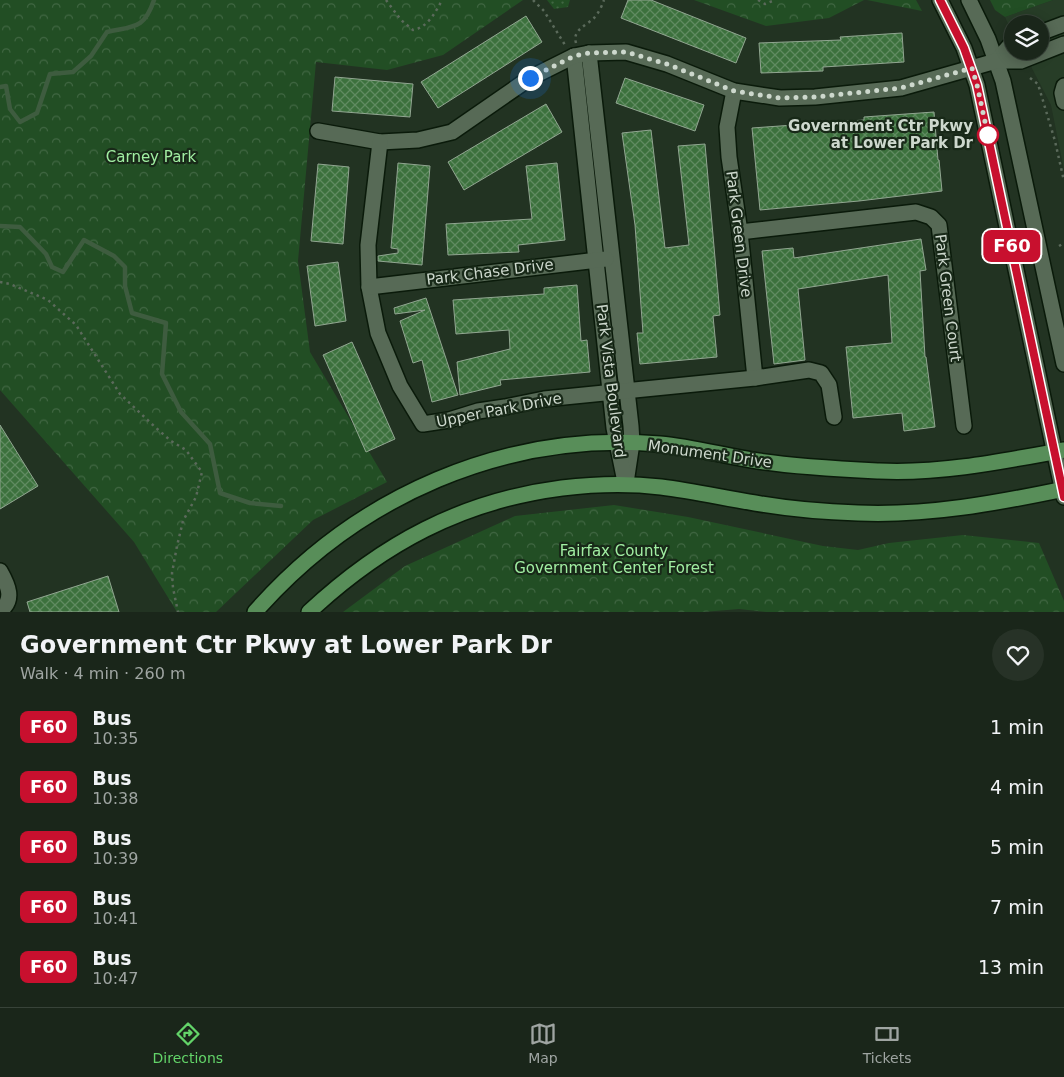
<!DOCTYPE html>
<html lang="en">
<head>
<meta charset="utf-8">
<style>
  body { margin:0; font-family:"DejaVu Sans",sans-serif; background:#273227; color:#f1f3f6; height:100vh; display:flex; flex-direction:column; font-size:19px; white-space:nowrap }
  * { box-sizing:border-box; margin:0 }
  p { font-size:16px; color:#9fa5a2 }
  .icon { flex:none; width:28px; height:28px; fill:none; stroke:currentColor; stroke-width:2; stroke-linecap:round; stroke-linejoin:round }
  .map { position:relative; height:612px; overflow:hidden }
  .drawer { display:flex; flex-direction:column; background:#1a261a; flex:1 }
  .drawer>* { flex:none }
  .badge { padding:0 10px; border-radius:8px; font-size:18px; line-height:32px }
  .tools { position:absolute; left:1004px; top:15px; display:grid; gap:10px }
  .tools a { display:grid; place-items:center; width:45px; height:45px; border-radius:50%; background:#1a261a; box-shadow:0 2px 12px #0003,0 0 0 1px #384339; font-size:25px }
  .you { position:absolute; width:25px; height:25px; margin:-12px; border:4px solid #fff; border-radius:50%; background:#1a73e8; box-shadow:0 0 0 8px #1a73e833 }
  .map>.badge { position:absolute; translate:-50% -50%; box-shadow:0 0 0 2px #fff }
  .round { display:grid; place-items:center; flex:none; width:52px; height:52px; border-radius:26px; background:#273227 }
  .head { display:flex; align-items:center; justify-content:space-between; height:85px; padding:0 20px }
  h1 { font-size:24px; font-weight:700; line-height:38px }
  ul { padding:0; list-style:none }
  li { display:flex; align-items:center; gap:15px; height:60px; padding:0 20px }
  li div { flex:1 }
  li b { display:block; font-size:19px }
  li em { font-style:normal }
  li .badge { min-width:55px; font-weight:700; text-align:center }
  .tabs { display:flex; justify-content:space-around; align-items:center; height:70px; border-top:1px solid #384339; background:#1a261a; font-size:14px; color:#9fa5a2 }
  .tabs a { display:grid; justify-items:center; gap:2px }
  .tabs .current { color:#63d469 }
  .map>svg:first-child { display:block }
  .built { fill:#273d27 }
  .grass { fill:url(#grass-dots) }
  .forest { fill:url(#forest-crowns) }
  .lines { fill:none; stroke-linecap:round; stroke-linejoin:round }
  .stream { stroke:#3e5c3f; stroke-width:4.5 }
  .building { fill:url(#building-cross-hatch); stroke:#91a691 }
  .minor-casing { stroke:#0a1a0a; stroke-width:18 }
  .major-casing { stroke:#0a1a0a; stroke-width:18 }
  .path { stroke:#5b6a5b; stroke-width:2.5; stroke-dasharray:2.5 4; stroke-linecap:butt }
  .minor { stroke:#576a56; stroke-width:15 }
  .major { stroke:#588e59; stroke-width:15 }
  .line-casing { stroke:#fff; stroke-width:11 }
  .line { stroke:#c8102e; stroke-width:8 }
  .walk { stroke:#cdd8cd; stroke-width:5; stroke-dasharray:0 9 }
  .stop-dot { fill:#fff; stroke:#c8102e; stroke-width:2.5 }
  .labels { text-anchor:middle; dominant-baseline:central; stroke-width:4.5; stroke-linejoin:round; paint-order:stroke }
  .stop-label { font-size:15px; font-weight:bold; fill:#cdd8cd; stroke:#182918; text-anchor:end }
  .park-label { font-size:15px; fill:#a1eea2; stroke:#182918 }
  .street-label { font-size:15px; fill:#cdd8cd; stroke:#182918 }
</style>
</head>
<body>
<div class="map">
<svg width="1064" height="612" viewBox="0 0 1064 612">
  <defs>
    <pattern id="grass-dots" width="8" height="8" patternUnits="userSpaceOnUse" patternTransform="scale(1.25)"><rect width="8" height="8" fill="#224e24"/><path d="M2 2h.1M6 6h.1" fill="none" stroke="#416743" stroke-width="1.8" stroke-linecap="round"/></pattern>
    <pattern id="forest-crowns" width="20" height="18" patternUnits="userSpaceOnUse" patternTransform="scale(1.25)"><rect width="20" height="18" fill="#224e24"/><path d="M2 6a3 3 0 1 1 6 0M12 15a3 3 0 1 1 6 0" fill="none" stroke="#416743"/></pattern>
    <pattern id="building-cross-hatch" width="8" height="8" patternUnits="userSpaceOnUse" patternTransform="scale(1.25)"><rect width="8" height="8" fill="#3c713d"/><path d="M0 0l8 8M0 8l8-8" fill="none" stroke="#608b61"/></pattern>
  </defs>
  <rect width="100%" height="100%" fill="#232"/>
  <path class="built" d="M1053,0H1064V170L1051,105L1023,51H1040V24H1012V32L1005,17Z"/>
  <path class="grass" d="M547,0H570L568,7L554,9Z"/>
  <g class="forest">
    <path d="M0,0H523L443,55L387,70L316,62L298,261L310,352L387,482L313,520L216,612H177L134,542L0,390Z"/>
    <path d="M694,0H864L829,18L766,26Z"/>
    <path d="M867,0H916L922,11Z"/>
    <path d="M990,0H1053L1005,17L995,10Z"/>
    <path d="M614,505L688,517L823,546L858,550L889,543L963,535L1039,543L1064,601V612H766L739,609L703,612H343L405,566L515,516Z"/>
  </g>
  <g class="lines">
    <g class="stream">
      <path d="M0,87L6,86L10,109L20,122L37,113L50,74L73,72L91,56L107,32C133,26 144,30 154,0"/>
      <path d="M0,226L20,227L46,254L52,267L63,272L84,240L114,256L125,267V286L132,313L166,323L162,374L181,412L210,444L220,493L250,503L281,506"/>
    </g>
  </g>
  <g class="building">
    <path d="M628,0H651L746,38L736,63L621,18Z"/>
    <path d="M526,16L542,42L438,108L421,82Z"/>
    <path d="M902,33L904,62L823,67V71L761,73L759,43L841,40L840,37Z"/>
    <path d="M335,77L413,84L410,117L332,111Z"/>
    <path d="M625,78L704,105L695,131L616,103Z"/>
    <path d="M546,104L562,132L464,190L448,162Z"/>
    <path d="M934,112L938,160H939L942,191L859,201L760,210L752,128L864,120V117Z"/>
    <path d="M651,130L665,248L689,245L678,146L705,144L720,315L713,316L717,357L640,364L637,333H643L635,225L622,133Z"/>
    <path d="M398,163L430,166L422,265L378,261V256L398,253V249L391,248Z"/>
    <path d="M557,163L565,240L518,245L519,252L448,255L446,224L532,219L526,166Z"/>
    <path d="M318,164L349,167L343,244L311,241Z"/>
    <path d="M921,239L926,270L920,271L925,357H926L935,427L904,431L902,413L853,418L846,347L892,343L888,275L798,289L805,360L774,364L762,251L793,248L794,258Z"/>
    <path d="M338,262L346,321L315,326L307,266Z"/>
    <path d="M577,285L581,341L587,340L590,372L500,380L501,385L460,395L457,362L510,349L509,330L456,334L453,300L544,294V288Z"/>
    <path d="M426,298L458,395L432,402L422,360L413,363L400,321L425,310L395,314L394,308Z"/>
    <path d="M352,342L395,439L366,452L323,355Z"/>
    <path d="M0,425L38,486L0,509Z"/>
    <path d="M108,576L119,612H30L27,602Z"/>
  </g>
  <g class="lines">
    <g class="minor-casing">
      <g id="minor">
        <path d="M940,0L964,48L977,85L1064,497"/>
        <path d="M969,0L988,39L1003,81L1064,364"/>
        <path d="M1040,33L1064,24"/>
        <path d="M589,53L631,426L632,443L626,483"/>
        <path d="M574,56L614,428L624,477"/>
        <path d="M996,61L1012,43"/>
        <path d="M1064,86L1062,93L1064,102"/>
        <path d="M734,91L727,127L729,157L740,232L755,378"/>
        <path d="M318,131L380,142L418,140L452,132L530,78L574,56L589,53L626,52L667,64L734,91L780,98L815,97L901,88L996,61H1021L1064,44"/>
        <path d="M380,142L368,245L369,287L378,333L400,386L423,424L449,420L478,411L505,407L544,399L755,378L809,370L821,373L829,385L834,417"/>
        <path d="M740,232L916,212L931,217L939,225L964,426"/>
        <path d="M369,287L606,259"/>
        <path d="M0,571C8,585 15,600 0,611"/>
      </g>
    </g>
    <g class="major-casing">
      <g id="major">
        <path d="M255,612C357,496 504,431 660,444C693,447 725,456 758,461C798,467 839,469 879,471C941,474 1004,461 1064,450"/>
        <path d="M309,612C382,544 461,501 562,488C595,484 628,483 661,487C693,491 724,498 755,503C789,509 824,512 858,513C927,516 997,503 1064,489"/>
      </g>
    </g>
    <g class="path">
      <path d="M386,0L401,20L413,30C427,28 436,12 442,0"/>
      <path d="M533,0L544,11L565,45"/>
      <path d="M758,0L765,4L775,0"/>
      <path d="M576,43C572,30 586,26 594,18C598,14 602,6 604,0"/>
      <path d="M1030,78L1038,84L1055,141L1064,181"/>
      <path d="M1059,246L1064,243"/>
      <path d="M0,282L10,284L48,300L76,325L120,394L155,427L171,441L186,450L202,472L196,497L183,521L177,546L172,573L173,588L178,612"/>
    </g>
    <use href="#minor" class="minor"/>
    <use href="#major" class="major"/>
  </g>
  <g class="lines">
    <g class="line-casing">
      <path id="line" d="M940,0L964,48L977,85L1064,497"/>
    </g>
    <use href="#line" class="line"/>
    <path class="walk" d="M530,78L574,56L589,53L626,52L667,64L734,91L780,98L815,97L901,88L972,68L977,85L989,140L988,135"/>
  </g>
  <circle class="stop-dot" cx="988" cy="135" r="10"/>
  <g class="labels">
    <g class="stop-label">
      <text x="973" y="126">Government Ctr Pkwy<tspan x="973" dy="17">at Lower Park Dr</tspan></text>
    </g>
    <g class="park-label">
      <text x="151" y="157">Carney Park</text>
      <text x="614" y="551">Fairfax County<tspan x="614" dy="17">Government Center Forest</tspan></text>
    </g>
    <g class="street-label">
      <text transform="translate(739 234) rotate(83)">Park Green Drive</text>
      <text transform="translate(490 272) rotate(-7)">Park Chase Drive</text>
      <text transform="translate(948 298) rotate(83)">Park Green Court</text>
      <text transform="translate(611 381) rotate(83)">Park Vista Boulevard</text>
      <text transform="translate(499 410) rotate(-11)">Upper Park Drive</text>
      <text transform="translate(710 454) rotate(8)">Monument Drive</text>
    </g>
  </g>
</svg>
<div class="tools">
<a><svg class="icon" aria-label="layers" viewBox="0 0 24 24"><path d="M12 4l9 5-9 5-9-5zM3 14l9 5 9-5"/></svg></a>
</div>
<div class="you" style="left:530px;top:78px"></div>
<b class="badge" style="left:1012px;top:246px;background:#c8102e;color:#fff">F60</b>
</div>
<section class="drawer">
<div class="head"><div><h1>Government Ctr Pkwy at Lower Park Dr</h1><p>Walk · 4 min · 260 m</p></div><a class="round"><svg class="icon" aria-label="heart" viewBox="0 0 24 24"><path d="M12 20l-8-8c-3-5 5-10 8-4 3-6 11-1 8 4z"/></svg></a></div>
<ul>
<li><span class="badge" style="background:#c8102e;color:#fff">F60</span><div><b>Bus</b><p>10:35</p></div><em>1 min</em></li>
<li><span class="badge" style="background:#c8102e;color:#fff">F60</span><div><b>Bus</b><p>10:38</p></div><em>4 min</em></li>
<li><span class="badge" style="background:#c8102e;color:#fff">F60</span><div><b>Bus</b><p>10:39</p></div><em>5 min</em></li>
<li><span class="badge" style="background:#c8102e;color:#fff">F60</span><div><b>Bus</b><p>10:41</p></div><em>7 min</em></li>
<li><span class="badge" style="background:#c8102e;color:#fff">F60</span><div><b>Bus</b><p>10:47</p></div><em>13 min</em></li>
</ul>
</section>
<nav class="tabs">
<a class="current"><svg class="icon" aria-label="directions" viewBox="0 0 24 24"><path d="M12 3l9 9-9 9-9-9zM9 14v-3h6M13 9l2 2-2 2"/></svg>Directions</a>
<a><svg class="icon" aria-label="map" viewBox="0 0 24 24"><path d="M3 6l6-2 6 2 6-2v14l-6 2-6-2-6 2zM9 4v14M15 6v14"/></svg>Map</a>
<a><svg class="icon" aria-label="tickets" viewBox="0 0 24 24"><path d="M3 7h18v10H3zM15 7v10"/></svg>Tickets</a>
</nav>
</body>
</html>
